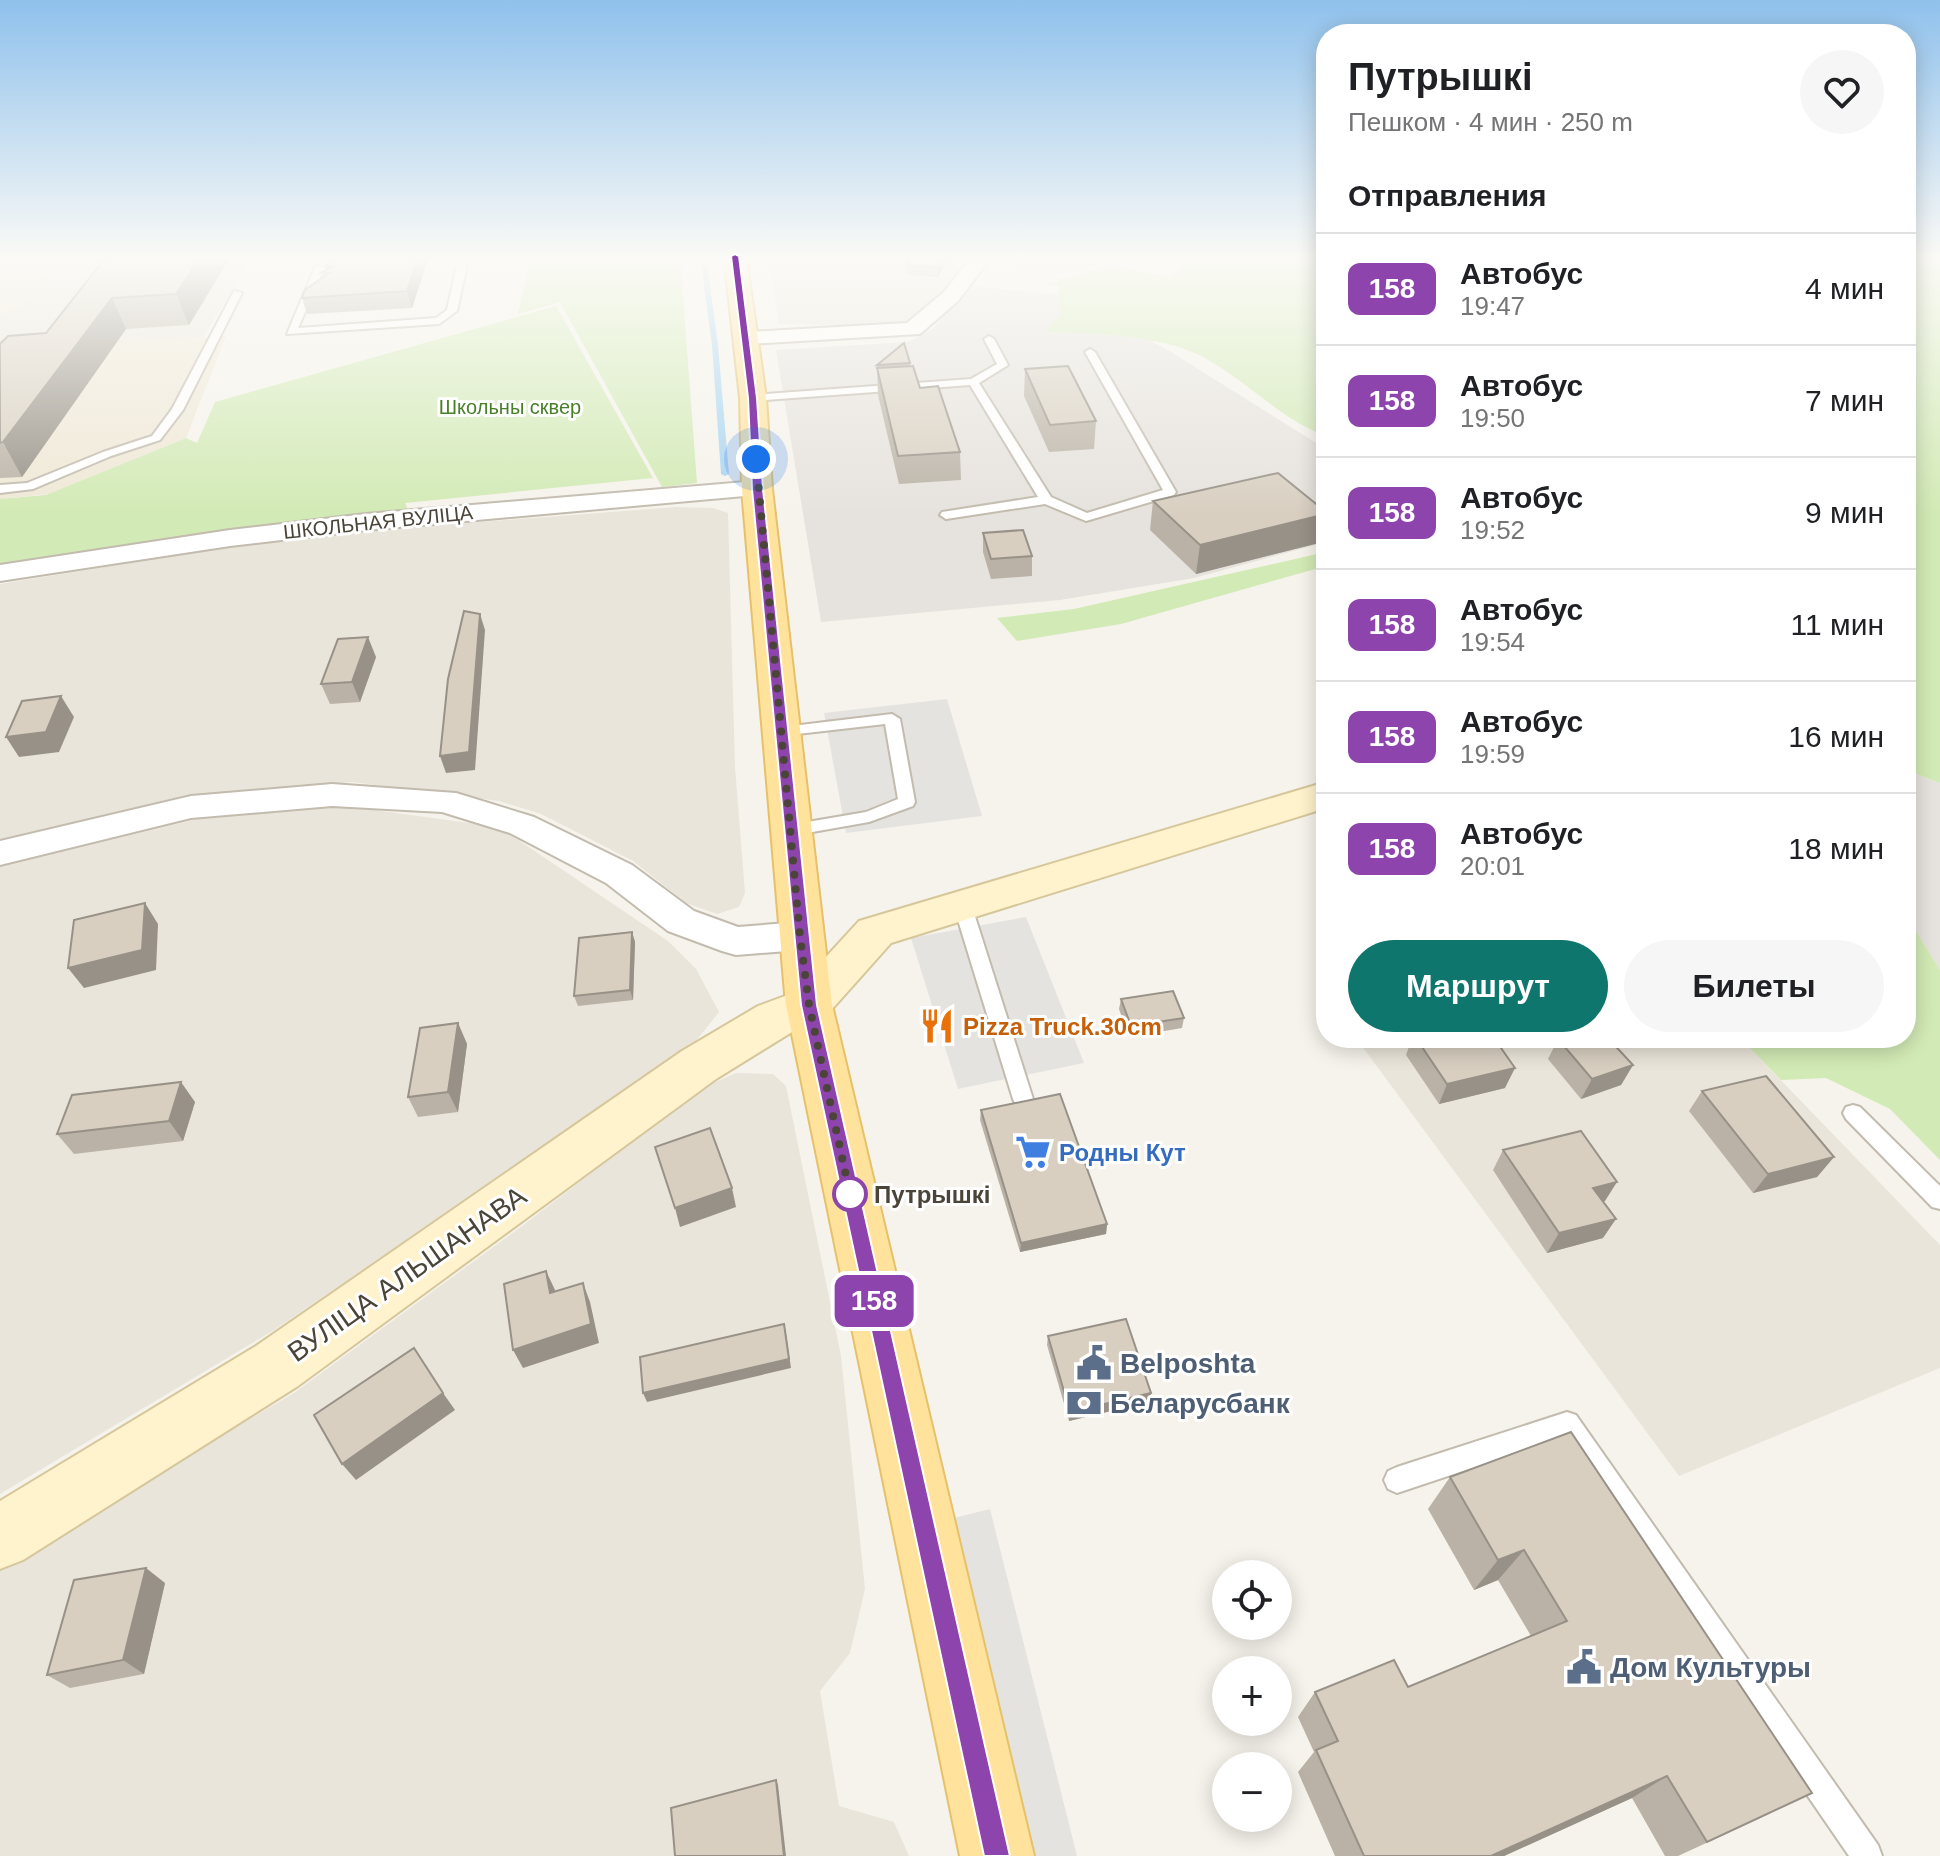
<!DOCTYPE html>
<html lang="ru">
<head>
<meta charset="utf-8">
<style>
  body { margin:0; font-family:Helvetica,sans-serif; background:#f6f6f6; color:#202124; height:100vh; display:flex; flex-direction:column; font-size:30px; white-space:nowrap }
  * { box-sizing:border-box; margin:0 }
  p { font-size:26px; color:#757577 }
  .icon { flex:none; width:44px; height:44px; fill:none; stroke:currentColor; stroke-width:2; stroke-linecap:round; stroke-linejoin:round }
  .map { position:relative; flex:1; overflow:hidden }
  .drawer { position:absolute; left:1316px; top:24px; width:600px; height:1024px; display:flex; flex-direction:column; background:#fff; border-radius:32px; box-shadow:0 4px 20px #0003 }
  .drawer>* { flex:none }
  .badge { padding:0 16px; border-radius:12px; font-size:28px; line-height:52px }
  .fabs { position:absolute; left:1212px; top:1560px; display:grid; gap:16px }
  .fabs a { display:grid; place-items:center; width:80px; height:80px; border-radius:50%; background:#fff; box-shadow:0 4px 20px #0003; font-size:40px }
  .you { position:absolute; width:40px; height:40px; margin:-20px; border:6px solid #fff; border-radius:50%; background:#1a73e8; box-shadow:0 0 0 12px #1a73e833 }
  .map>.badge { position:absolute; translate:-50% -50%; box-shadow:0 0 0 4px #fff }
  h2 { padding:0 32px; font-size:30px; line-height:72px }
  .round { display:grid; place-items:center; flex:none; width:84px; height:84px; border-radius:42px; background:#f6f6f6 }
  .head { display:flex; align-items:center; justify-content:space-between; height:136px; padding:0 32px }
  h1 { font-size:38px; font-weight:600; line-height:60px }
  .button { display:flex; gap:16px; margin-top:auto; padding:16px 32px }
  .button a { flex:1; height:92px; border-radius:48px; background:#0f766e; color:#fff; font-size:32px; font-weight:600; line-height:92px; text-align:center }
  .button a+a { background:#f6f6f6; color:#202124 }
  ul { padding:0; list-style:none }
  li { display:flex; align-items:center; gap:24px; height:112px; padding:0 32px; border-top:2px solid #e0e0e0 }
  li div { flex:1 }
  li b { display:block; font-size:30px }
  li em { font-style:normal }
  li .badge { min-width:88px; font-weight:700; text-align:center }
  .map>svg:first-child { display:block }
  .residential { fill:#eae5da }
  .industrial { fill:#e6e2dd }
  .education { fill:#efe8d6 }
  .green { fill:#d2eab5 }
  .parking { fill:#e5e3e0 }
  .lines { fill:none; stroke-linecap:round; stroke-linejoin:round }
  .stream { fill:#a9d4f2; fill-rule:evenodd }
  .lane-casing { stroke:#c2bbae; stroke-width:4 }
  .street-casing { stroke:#c2bbae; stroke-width:4 }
  .secondary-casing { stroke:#d6c79b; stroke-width:4 }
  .primary-casing { stroke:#e6c16a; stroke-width:4 }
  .lane { fill:#fff; fill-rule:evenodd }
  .street { fill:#fff; fill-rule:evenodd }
  .secondary { fill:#fff3cd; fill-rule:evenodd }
  .primary { fill:#ffe39c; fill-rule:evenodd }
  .wall { fill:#bab2a6 }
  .shaded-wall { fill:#979187 }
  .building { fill:#d8cfc1; stroke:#979187; stroke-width:2 }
  .line { fill:#8e44ad; stroke:#fff; stroke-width:2 }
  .walk { stroke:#4b4439; stroke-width:8; stroke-dasharray:0 14.4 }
  .stop-dot { fill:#fff; stroke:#8e44ad; stroke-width:4 }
  .labels { text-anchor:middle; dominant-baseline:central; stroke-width:6; stroke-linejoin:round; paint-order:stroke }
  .far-park-label { font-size:20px; fill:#4a7f2a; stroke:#fff }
  .far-street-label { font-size:20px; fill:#4b4439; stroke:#fff }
  .food-label { font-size:24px; font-weight:bold; fill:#c56008; stroke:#fff; text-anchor:start }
  .shop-label { font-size:24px; font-weight:bold; fill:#366cbe; stroke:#fff; text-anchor:start }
  .stop-label { font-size:24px; font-weight:bold; fill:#4b4439; stroke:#fff; text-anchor:start }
  .near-street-label { font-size:28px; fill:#4b4439; stroke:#fff }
  .near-service-label { font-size:28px; font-weight:bold; fill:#4e5e75; stroke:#fff; text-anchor:start }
</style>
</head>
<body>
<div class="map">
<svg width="1940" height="1856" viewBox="0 0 1940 1856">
  <rect width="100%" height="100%" fill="#f6f3ec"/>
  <g class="residential">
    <path d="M63,256H253L203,338L0,351V315L22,304Z"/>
    <path d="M769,256H1134L1061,274L967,261L951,285L909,323L884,326L779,324Z"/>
    <path d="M676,507L713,508L728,513L735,767L745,893L739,907L717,914L686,903L633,861L541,814L499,801L352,782L186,795L0,840V584L298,536Z"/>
    <path d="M344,806L499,827L668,941L696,969L719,1012L691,1047L274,1330L0,1494V867L197,819Z"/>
    <path d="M1356,1038H1740L1940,1245V1368L1679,1476Z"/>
    <path d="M736,1073L773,1074L786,1086L841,1356L865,1589L850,1653L820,1691L839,1806L894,1822L909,1856H0V1565L294,1393L522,1226L704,1087Z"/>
  </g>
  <g class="industrial">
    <path d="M968,286L1066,295L1171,352L1326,449V542L1194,578L1060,600L821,622L776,350L908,342L934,328Z"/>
    <path d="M1906,770L1940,783V970L1906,915Z"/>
  </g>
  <g class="education">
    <path d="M0,256H63L22,304L0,315Z"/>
    <path d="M226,336L186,438L49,494L0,499V351Z"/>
  </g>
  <g class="green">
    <path d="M531,256H680L697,483L662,487L560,302L518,314Z"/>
    <path d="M1196,256H1326V436C1280,419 1246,380 1203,357C1162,335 1092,333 1046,332L1061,314L1058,286L1046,284L1109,266L1170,277Z"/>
    <path d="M1906,256H1940V783L1906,770Z"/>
    <path d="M556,306L653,478L405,503L408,510L237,530L0,564V499L46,495L186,438L197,443L215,402Z"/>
    <path d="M1326,552V566L1121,624L1017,641L997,618L1074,609Z"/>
    <path d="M1906,915L1940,970V1160L1890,1109L1826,1078L1781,1080L1740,1038H1906Z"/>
  </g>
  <g class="parking">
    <path d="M947,699L982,816L846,833L824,713Z"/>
    <path d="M1026,917L1084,1063L958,1089L911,938Z"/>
    <path d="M990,1509L1077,1856H1032L954,1518Z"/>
  </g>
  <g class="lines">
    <path class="stream" d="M700,256H706L718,345L729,474L725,476L721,474L712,345Z"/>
    <g class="lane-casing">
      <g id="lane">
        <path d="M336,256H348L324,269L298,328L436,318L447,310L459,256H469L457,311L439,324L287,334L315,267Z"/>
        <path d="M234,291L242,293L183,410L160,440L111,456L33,489L0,493V485L27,483L103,452L152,436L172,409Z"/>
        <path d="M989,336L994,339L1008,365L979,383L1051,497L1087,513L1163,490L1085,352L1090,349L1095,352L1176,492L1174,495L1086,521L1045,504L946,519L940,515L942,512L1038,497L970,385L753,401L748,398L753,395L971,379L997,364L984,339Z"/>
        <path d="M892,714L900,719L915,802L913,806L869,822L790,836L784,834L782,830L784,826L866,812L898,799L885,724L780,736L772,731L775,728Z"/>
        <path d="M963,901L972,907L1033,1099L1030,1105L1023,1107L1016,1105L1013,1099L954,907Z"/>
        <path d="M1853,1105L1860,1107L1940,1186V1209L1932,1207L1846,1119L1843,1113L1846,1107Z"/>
        <path d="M1567,1412L1576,1415L1878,1845L1882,1856H1849L1562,1438L1397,1493L1388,1489L1384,1480L1388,1471L1397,1467Z"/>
      </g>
    </g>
    <g class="street-casing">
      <g id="street">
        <path d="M972,256H992L958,301L920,334L747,344L736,338L747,332L907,323L944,292Z"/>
        <path d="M757,481L766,484L770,489L766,494L366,530L230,546L0,581V565L230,530L366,514Z"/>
        <path d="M332,784L456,793L534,817L632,865L694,911L738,927L800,922L814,926L819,936L814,946L800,950L736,955L722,951L668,931L606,883L510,833L442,812L332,806L191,818L0,865V841L191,796Z"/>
      </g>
    </g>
    <g class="secondary-casing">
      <path id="secondary" d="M1326,782V808L891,943L825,1017L792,1032L716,1079L298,1386L23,1560L0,1569V1501L256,1346L682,1051L758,1006L793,993L859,921Z"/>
    </g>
    <g class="primary-casing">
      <path id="primary" d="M724,256H746L766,398L772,489L832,1005L1034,1856H960L786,1005L742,489L740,398Z"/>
    </g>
    <use href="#lane" class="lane"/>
    <use href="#street" class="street"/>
    <use href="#secondary" class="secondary"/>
    <use href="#primary" class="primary"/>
  </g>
  <g class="wall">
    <path d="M107,256H231L189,325L126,329L22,477L0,478V344L46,333Z"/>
    <path d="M429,256L412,308L307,314L302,298L322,278L321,273L326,270L325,266Z"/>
    <path d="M911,256H949L938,277L907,275L906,265Z"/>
    <path d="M910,363V366L920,388L960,452L961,480L899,484L878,395L877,368V365Z"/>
    <path d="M1025,369L1096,421L1094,449L1049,452L1024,396Z"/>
    <path d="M1153,501L1326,512V526L1323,542L1196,574L1150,530Z"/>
    <path d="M983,533L1032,556V576L991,579L983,552Z"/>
    <path d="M376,657L360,702L330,704L321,684Z"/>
    <path d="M632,932L635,942L633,1000L578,1006L574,996Z"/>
    <path d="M1121,999L1184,1018L1182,1028L1129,1037L1119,1009Z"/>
    <path d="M458,1023L467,1044L458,1112L418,1117L408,1097Z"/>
    <path d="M1412,1038H1494L1505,1088L1439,1104L1406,1055Z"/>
    <path d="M1558,1039L1633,1065L1621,1085L1581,1099L1548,1059Z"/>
    <path d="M1702,1091L1834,1157L1817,1177L1753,1193L1689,1111Z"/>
    <path d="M195,1102L183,1141L74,1154L57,1134Z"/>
    <path d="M981,1110L1107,1224L1106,1234L1020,1252L980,1120Z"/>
    <path d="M1503,1150L1605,1201H1603V1238L1547,1253L1493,1170Z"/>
    <path d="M1048,1336L1151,1393L1149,1402L1069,1421L1047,1345Z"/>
    <path d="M1571,1432L1769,1814L1678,1856H1665L1632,1798L1504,1856H1335L1298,1772L1314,1752L1298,1717L1315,1692L1408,1687L1531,1636L1498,1580L1474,1590L1428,1509L1450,1477Z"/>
    <path d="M165,1583L144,1674L70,1688L47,1675Z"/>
  </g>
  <g class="shaded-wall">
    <path d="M201,256H231L189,325L176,294Z"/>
    <path d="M419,256H429L412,308L407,291Z"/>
    <path d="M943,256H949L938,277V267Z"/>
    <path d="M112,298L126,329L22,477L3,442Z"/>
    <path d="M1326,514V526L1323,542L1196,574L1200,545Z"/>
    <path d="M480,614L485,630L475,770L446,773L440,756Z"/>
    <path d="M368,637L376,657L360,702L352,682Z"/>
    <path d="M61,696L74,717L59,752L19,757L6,737Z"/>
    <path d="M145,903L158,924L156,970L84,988L68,968Z"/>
    <path d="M632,932L635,942L633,1000L630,990Z"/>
    <path d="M458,1023L467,1044L458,1112L448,1092Z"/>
    <path d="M1633,1065L1621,1085L1581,1099L1592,1079Z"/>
    <path d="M1515,1068L1505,1088L1439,1104L1447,1084Z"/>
    <path d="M181,1082L195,1102L183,1141L169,1121Z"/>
    <path d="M1834,1157L1817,1177L1753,1193L1768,1174Z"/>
    <path d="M1617,1182L1605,1201L1581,1207L1593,1188Z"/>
    <path d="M732,1188L736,1207L680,1227L675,1208Z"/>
    <path d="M1616,1219L1603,1238L1547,1253L1559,1233Z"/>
    <path d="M1107,1224L1106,1234L1020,1252L1021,1243Z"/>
    <path d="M546,1271L555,1290L559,1312L550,1293Z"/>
    <path d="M583,1283L590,1302L599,1343L523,1368L513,1350Z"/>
    <path d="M786,1333L791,1368L647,1402L643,1393Z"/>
    <path d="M443,1393L455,1410L356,1480L342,1464Z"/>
    <path d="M1151,1393L1149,1402L1069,1421L1070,1412Z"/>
    <path d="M1524,1550L1498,1580L1474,1590L1498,1560Z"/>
    <path d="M146,1568L165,1583L144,1674L123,1660Z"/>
    <path d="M1667,1776L1632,1798L1504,1856H1491Z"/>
    <path d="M776,1780L778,1785L786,1856H784Z"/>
  </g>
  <g class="building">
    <path d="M107,256H201L176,294L112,298L3,442L0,443V344L8,336L46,333Z"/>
    <path d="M342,256H419L407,291L302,298L305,290L329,273H321L333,266H325Z"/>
    <path d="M911,256H943L938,267L906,265Z"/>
    <path d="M904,343L910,363L877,365Z"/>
    <path d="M913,366L920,388L938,386L960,452L898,456L877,368Z"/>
    <path d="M1068,366L1096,421L1050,425L1025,369Z"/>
    <path d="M1278,473L1326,512V514L1200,545L1153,501Z"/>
    <path d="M1023,530L1032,556L991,559L983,533Z"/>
    <path d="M464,611L480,614L469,752L440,756L448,679Z"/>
    <path d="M368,637L352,682L321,684L338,639Z"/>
    <path d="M61,696L46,732L6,737L22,701Z"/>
    <path d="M145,903L142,950L68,968L74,920Z"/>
    <path d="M632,932L630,990L574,996L579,938Z"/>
    <path d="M1173,991L1184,1018L1131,1026L1121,999Z"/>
    <path d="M458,1023L448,1092L408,1097L420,1028Z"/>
    <path d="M1416,1038H1494L1515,1068L1447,1084Z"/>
    <path d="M1561,1038H1608L1633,1065L1592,1079L1558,1039Z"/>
    <path d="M1766,1076L1834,1157L1768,1174L1702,1091Z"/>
    <path d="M181,1082L169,1121L57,1134L72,1095Z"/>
    <path d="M1060,1094L1107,1224L1021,1243L981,1110Z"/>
    <path d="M710,1128L732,1188L675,1208L655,1147Z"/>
    <path d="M1581,1131L1617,1182L1593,1188L1616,1219L1559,1233L1503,1150Z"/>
    <path d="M546,1271L550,1293L583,1283L591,1324L513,1350L504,1284Z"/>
    <path d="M1126,1319L1151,1393L1070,1412L1048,1336Z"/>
    <path d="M784,1324L789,1359L643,1393L640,1357Z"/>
    <path d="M414,1348L443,1393L342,1464L314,1415Z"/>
    <path d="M1571,1432L1812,1793L1707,1842L1667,1776L1491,1856H1364L1316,1750L1338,1741L1315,1692L1394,1660L1408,1687L1567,1621L1524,1550L1498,1560L1450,1477Z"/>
    <path d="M146,1568L123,1660L47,1675L74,1580Z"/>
    <path d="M776,1780L784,1856H675L671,1808Z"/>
  </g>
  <linearGradient id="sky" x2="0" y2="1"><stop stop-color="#8fc1ec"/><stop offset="0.5" stop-color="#fbfaf6"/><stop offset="1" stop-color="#fbfaf6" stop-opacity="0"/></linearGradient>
  <rect width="1940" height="516" fill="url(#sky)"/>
  <path class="line" d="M735,254L739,256L757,398L763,489L817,1005L1010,1856H984L801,1005L752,489L748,398L731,256Z"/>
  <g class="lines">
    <path class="walk" d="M756,459L800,936L809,1005L850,1194"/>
  </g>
  <defs>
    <g id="restaurant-bare" transform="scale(2.76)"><path d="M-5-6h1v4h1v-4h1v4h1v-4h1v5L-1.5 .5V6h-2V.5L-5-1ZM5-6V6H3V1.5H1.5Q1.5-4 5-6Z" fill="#e8710a" stroke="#fff" stroke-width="2.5" paint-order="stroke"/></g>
    <g id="supermarket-bare" transform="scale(2.76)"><path d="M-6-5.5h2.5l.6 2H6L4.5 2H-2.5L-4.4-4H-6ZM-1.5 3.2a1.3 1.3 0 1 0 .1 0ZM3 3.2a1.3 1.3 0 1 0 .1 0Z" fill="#3f7fe0" stroke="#fff" stroke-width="2.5" paint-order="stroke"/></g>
    <g id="civic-bare" transform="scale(2.76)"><path d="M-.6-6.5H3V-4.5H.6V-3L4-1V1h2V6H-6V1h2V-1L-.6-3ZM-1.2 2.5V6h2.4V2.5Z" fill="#5c6f8a" stroke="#fff" stroke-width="2.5" paint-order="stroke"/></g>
    <g id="bank-bare" transform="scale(2.76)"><path d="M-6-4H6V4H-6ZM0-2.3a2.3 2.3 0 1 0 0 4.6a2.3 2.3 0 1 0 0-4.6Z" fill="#5c6f8a" stroke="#fff" stroke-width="2.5" paint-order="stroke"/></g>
  </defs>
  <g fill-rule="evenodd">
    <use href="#restaurant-bare" x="937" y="1026"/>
    <use href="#supermarket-bare" x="1033" y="1152"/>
    <use href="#civic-bare" x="1094" y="1363"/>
    <use href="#bank-bare" x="1084" y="1403"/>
    <use href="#civic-bare" x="1584" y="1667"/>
  </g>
  <circle class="stop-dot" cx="850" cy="1194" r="16"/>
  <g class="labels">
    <g class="far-park-label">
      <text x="510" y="407">Школьны сквер</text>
    </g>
    <g class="far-street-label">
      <text transform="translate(378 522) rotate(-6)">ШКОЛЬНАЯ ВУЛІЦА</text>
    </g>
    <g class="food-label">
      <text x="963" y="1026">Pizza Truck.30cm</text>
    </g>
    <g class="shop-label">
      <text x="1059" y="1152">Родны Кут</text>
    </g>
    <g class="stop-label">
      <text x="874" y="1194">Путрышкі</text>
    </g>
    <g class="near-street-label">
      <text transform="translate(407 1274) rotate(-35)">ВУЛІЦА АЛЬШАНАВА</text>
    </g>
    <g class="near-service-label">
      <text x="1120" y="1363">Belposhta</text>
      <text x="1110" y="1403">Беларусбанк</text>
      <text x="1610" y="1667">Дом Культуры</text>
    </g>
  </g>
</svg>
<div class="fabs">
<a><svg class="icon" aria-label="locate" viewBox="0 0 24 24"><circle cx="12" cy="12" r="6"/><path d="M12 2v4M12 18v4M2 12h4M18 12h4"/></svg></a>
<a>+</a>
<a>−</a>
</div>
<div class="you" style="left:756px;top:459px"></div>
<b class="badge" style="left:874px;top:1301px;background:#8e44ad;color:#fff">158</b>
<section class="drawer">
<div class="head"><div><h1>Путрышкі</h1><p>Пешком · 4 мин · 250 m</p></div><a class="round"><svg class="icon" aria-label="heart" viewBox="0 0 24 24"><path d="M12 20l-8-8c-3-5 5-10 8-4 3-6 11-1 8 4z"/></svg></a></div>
<h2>Отправления</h2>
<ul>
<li><span class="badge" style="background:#8e44ad;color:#fff">158</span><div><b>Автобус</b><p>19:47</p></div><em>4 мин</em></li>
<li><span class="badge" style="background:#8e44ad;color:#fff">158</span><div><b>Автобус</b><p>19:50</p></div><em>7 мин</em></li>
<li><span class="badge" style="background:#8e44ad;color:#fff">158</span><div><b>Автобус</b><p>19:52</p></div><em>9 мин</em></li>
<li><span class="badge" style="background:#8e44ad;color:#fff">158</span><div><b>Автобус</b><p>19:54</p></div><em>11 мин</em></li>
<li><span class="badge" style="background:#8e44ad;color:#fff">158</span><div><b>Автобус</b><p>19:59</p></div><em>16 мин</em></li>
<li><span class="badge" style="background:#8e44ad;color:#fff">158</span><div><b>Автобус</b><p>20:01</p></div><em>18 мин</em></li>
</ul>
<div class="button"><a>Маршрут</a><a>Билеты</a></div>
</section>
</div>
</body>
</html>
